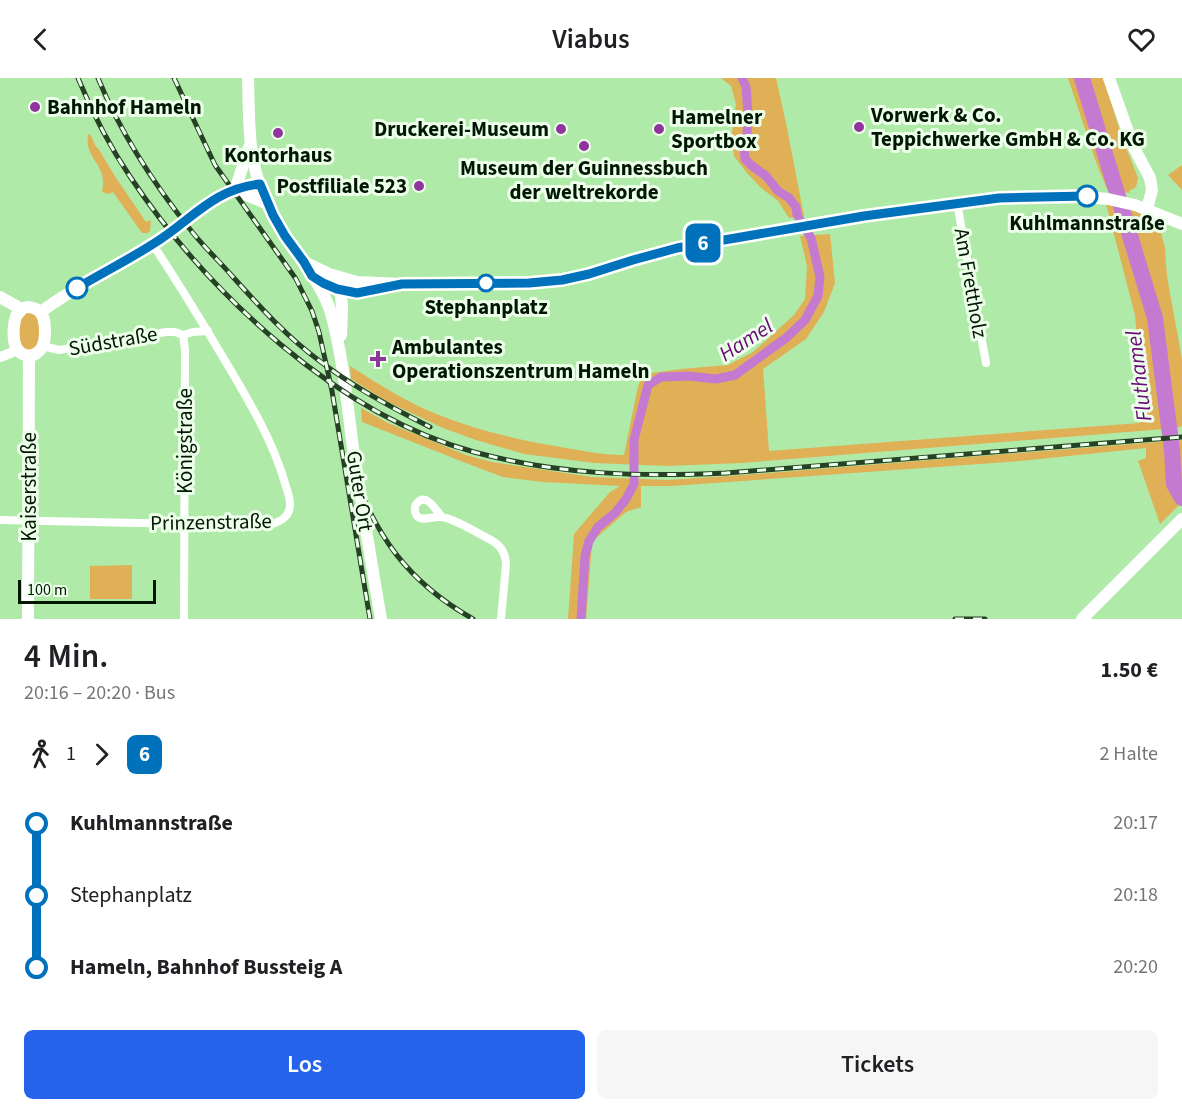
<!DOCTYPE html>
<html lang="de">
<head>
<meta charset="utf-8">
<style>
  body { margin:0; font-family:"Source Sans 3",sans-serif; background:#f6f6f6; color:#202124; height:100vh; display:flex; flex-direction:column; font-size:22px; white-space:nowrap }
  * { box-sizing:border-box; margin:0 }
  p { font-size:20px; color:#757577 }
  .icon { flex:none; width:33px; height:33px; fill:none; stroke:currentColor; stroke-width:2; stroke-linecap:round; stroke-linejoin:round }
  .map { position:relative; height:541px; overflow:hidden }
  .side { display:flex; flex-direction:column; background:#fff; flex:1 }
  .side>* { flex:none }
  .badge { padding:0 12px; border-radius:9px; font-size:21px; line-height:39px }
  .scale { position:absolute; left:18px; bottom:15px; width:138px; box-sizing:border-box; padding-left:6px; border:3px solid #021702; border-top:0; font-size:16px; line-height:21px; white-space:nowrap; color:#021702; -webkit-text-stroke:4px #edffea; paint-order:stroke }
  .map>.badge { position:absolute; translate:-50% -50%; box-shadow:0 0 0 3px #fff }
  .legs { display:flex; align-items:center; gap:9px; height:66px; padding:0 24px; font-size:20px }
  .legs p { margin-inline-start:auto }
  .overview { display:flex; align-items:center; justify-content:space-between; height:102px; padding:0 24px }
  h1 { font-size:33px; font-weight:600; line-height:45px }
  .cta { display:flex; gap:12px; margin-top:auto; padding:12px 24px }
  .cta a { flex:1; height:69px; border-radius:9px; background:#2563eb; color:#fff; font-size:24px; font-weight:600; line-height:69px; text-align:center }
  .cta a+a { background:#f6f6f6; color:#202124 }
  ul { padding:0 24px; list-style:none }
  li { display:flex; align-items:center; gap:21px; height:72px; font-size:22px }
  li i { display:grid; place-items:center; width:9px; height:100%; margin:0 8px; background:currentColor }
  li i::after { content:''; width:15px; height:15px; margin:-8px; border:4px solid; border-radius:50%; background:#fff }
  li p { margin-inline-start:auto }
  li:first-child i { background:linear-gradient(#0000 50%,currentColor 0) }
  li:last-child i { background:linear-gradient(currentColor 50%,#0000 0) }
  header { display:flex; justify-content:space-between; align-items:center; height:78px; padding:0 24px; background:#fff; font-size:27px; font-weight:600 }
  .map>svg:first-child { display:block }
  .green { fill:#dfb055 }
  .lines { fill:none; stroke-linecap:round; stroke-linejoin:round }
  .canal { stroke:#c47ad0; stroke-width:9 }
  .river { stroke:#c47ad0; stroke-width:16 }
  .minor { stroke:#fff; stroke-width:8 }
  .tertiary { stroke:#fff; stroke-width:10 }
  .secondary { stroke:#fff; stroke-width:12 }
  .rail-casing { stroke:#264224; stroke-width:5 }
  .rail { stroke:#edffea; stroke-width:3; stroke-dasharray:9; stroke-linecap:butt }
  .line-1-casing { stroke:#fff; stroke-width:14 }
  .line-1 { stroke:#0072bc; stroke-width:9 }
  .poi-dot { fill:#90349e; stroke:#edffea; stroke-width:2 }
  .stop-1-dot { fill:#fff; stroke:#0072bc; stroke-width:3 }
  .labels { text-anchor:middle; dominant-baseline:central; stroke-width:6; stroke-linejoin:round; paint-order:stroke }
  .poi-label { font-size:21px; font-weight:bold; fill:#021702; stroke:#edffea; text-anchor:start }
  .stop-label { font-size:21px; font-weight:bold; fill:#021702; stroke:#edffea }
  .street-label { font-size:21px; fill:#021702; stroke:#edffea }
  .water-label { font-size:22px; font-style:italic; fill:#6c0a7a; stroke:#edffea }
</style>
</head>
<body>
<header><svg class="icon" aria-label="back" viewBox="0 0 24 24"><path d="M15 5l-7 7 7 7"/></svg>Viabus<svg class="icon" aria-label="heart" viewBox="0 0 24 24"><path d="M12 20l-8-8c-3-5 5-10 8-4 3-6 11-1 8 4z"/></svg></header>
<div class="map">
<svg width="1182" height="541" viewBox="0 0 1182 541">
  <rect width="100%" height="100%" fill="#afeaa8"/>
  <g class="green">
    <path d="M721,0H776L786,45L804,138L789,140L778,123L760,109L747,95L734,78L732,54L736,26L731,8Z"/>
    <path d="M1068,0H1103L1123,62L1138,100L1136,109L1129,113L1130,115L1107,111L1096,84Z"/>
    <path d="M90,56L96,69L98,70L116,100L146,144L151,142L150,153L148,155H142L113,114L109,116L102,114C109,87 84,81 88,57Z"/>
    <path d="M1182,87V112L1168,97Z"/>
    <path d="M1105,122L1169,140L1161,155L1165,170L1167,199L1182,281V348L1177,350L741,385L668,388L594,385L524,376L476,362L443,350L386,323L351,301L350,288C372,302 394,316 418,328C461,348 508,360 555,368C577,372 601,377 624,377L638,308L644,296L681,291L728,287L753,274L794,237L805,221L807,188L800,158L830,156L835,205L824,234L806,261L763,291L769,373L1140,345L1139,284L1135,237Z"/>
    <path d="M26,232L37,235L42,265L36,273L21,270L18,243Z"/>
    <path d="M361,330L388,345L466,377L492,384L592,399L668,402L742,397L1182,362V424L1160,446L1138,383L1146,380V370L1020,383L672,408H641V429L626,434L596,460L592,466L586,541H568L574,456L610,414L620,408L543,404L503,399L471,387L362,344Z"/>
    <path d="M132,487V521H90V488Z"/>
  </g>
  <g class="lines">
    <path class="canal" d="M581,541L585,478L589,463L598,449L615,435L626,421L634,406V362L648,307L661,299L688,298L716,301L735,297L786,260L805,242L818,218L820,199L811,160L797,137L796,129L789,120L778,113L766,98L751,87L745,81L744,69L747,55L748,37L746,9L742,0"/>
    <path class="river" d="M1082,0L1155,240L1172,372L1174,406L1182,420"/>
    <g class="minor">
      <path d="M957,125L986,285"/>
      <path d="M183,257L185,272L184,541"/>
      <path d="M183,257L193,254L208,253"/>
      <path d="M43,268L59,272L166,254H175L183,257"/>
      <path d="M442,439C436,433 427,414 417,425C414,428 414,434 417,438C422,444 433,438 440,439C452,439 479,456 491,462C501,468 505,474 506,486L501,541"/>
      <path d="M0,442L184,446H272C281,443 289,439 290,428C291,420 286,410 284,402C272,362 251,327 230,291C205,249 180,207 153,167"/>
    </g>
    <path class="tertiary" d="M0,279L13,274L17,271"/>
    <g class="secondary">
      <path d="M248,0C249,27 248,55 253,82C258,108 271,135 285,157C300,181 323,208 331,235C343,279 347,325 353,370C362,427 371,484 381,541"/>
      <path d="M1109,0L1133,68L1150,100L1152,112L1147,131"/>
      <path d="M235,112L249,69"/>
      <path d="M235,112L268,126"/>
      <path d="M304,184L329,196L357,204L402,206L546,204L576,199L657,175L698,166L864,138L998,120L1074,118L1108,121L1135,127L1182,146"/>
      <path d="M313,199C326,206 342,215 358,215C366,214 374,211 381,210"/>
      <path d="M336,207L341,217L342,230L341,257"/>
      <path d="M0,219L16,228L20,233"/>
      <path d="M27,229C32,229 36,230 40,234C47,241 47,268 38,274C34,278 29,278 25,277C10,272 13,249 16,238L23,230Z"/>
      <path d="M41,234C76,207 117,190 154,166C191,143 213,111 260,106"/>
      <path d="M28,541L29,278"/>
      <path d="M1082,541L1182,441"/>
    </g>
    <g class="rail-casing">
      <g id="rail">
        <path d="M78,0C92,34 110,69 131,100C208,215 338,337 474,374C559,397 639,399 726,395L1182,359"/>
        <path d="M98,0C120,54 156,109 193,155C205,170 220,184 233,199C260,229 288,260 321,284C355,310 392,330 430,349"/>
        <path d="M174,0L215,87L296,201L312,233L319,254L332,313L370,541"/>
        <path d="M351,388C375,458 408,504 473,541"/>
        <path d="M955,541H985"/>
      </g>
    </g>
    <use href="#rail" class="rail"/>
  </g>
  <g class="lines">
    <g class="line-1-casing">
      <path id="line-1" d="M77,210C102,195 128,182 153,166C190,144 212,111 260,106L273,137L285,158L304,184L312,198L323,205L337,211L357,215L402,206L529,205L562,202L589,196L633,182L677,170L864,138L999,120L1087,118"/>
    </g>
    <use href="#line-1" class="line-1"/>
  </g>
  <g class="poi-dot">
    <circle cx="35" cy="29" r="6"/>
    <circle cx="859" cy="49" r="6"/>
    <circle cx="561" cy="51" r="6"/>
    <circle cx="659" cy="51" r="6"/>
    <circle cx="278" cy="55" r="6"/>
    <circle cx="584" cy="68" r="6"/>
    <circle cx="419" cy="108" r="6"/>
    <path d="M375 272h6v6h6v6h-6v6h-6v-6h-6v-6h6z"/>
  </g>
  <g class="stop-1-dot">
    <circle cx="1087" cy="118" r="10"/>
    <circle cx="486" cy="205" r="8"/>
    <circle cx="77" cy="210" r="10"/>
  </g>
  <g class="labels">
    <g class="poi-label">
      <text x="47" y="29">Bahnhof Hameln</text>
      <text x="871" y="37">Vorwerk &amp; Co.<tspan x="871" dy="24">Teppichwerke GmbH &amp; Co. KG</tspan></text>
      <text x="671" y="39">Hamelner<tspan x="671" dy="24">Sportbox</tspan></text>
      <text x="549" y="51" text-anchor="end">Druckerei-Museum</text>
      <text x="278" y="77" text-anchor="middle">Kontorhaus</text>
      <text x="584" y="90" text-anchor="middle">Museum der Guinnessbuch<tspan x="584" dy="24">der weltrekorde</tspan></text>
      <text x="407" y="108" text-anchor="end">Postfiliale 523</text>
      <text x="392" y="269">Ambulantes<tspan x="392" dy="24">Operationszentrum Hameln</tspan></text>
    </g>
    <g class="stop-label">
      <text x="1087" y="145">Kuhlmannstraße</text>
      <text x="486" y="229">Stephanplatz</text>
    </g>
    <g class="street-label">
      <text transform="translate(971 205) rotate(80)">Am Frettholz</text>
      <text transform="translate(113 263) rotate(-10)">Südstraße</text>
      <text transform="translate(185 363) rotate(-90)">Königstraße</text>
      <text transform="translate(29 409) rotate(-90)">Kaiserstraße</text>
      <text transform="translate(360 413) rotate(81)">Guter Ort</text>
      <text transform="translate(211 444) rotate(-1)">Prinzenstraße</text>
    </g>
    <g class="water-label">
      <text transform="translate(746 262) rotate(-33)">Hamel</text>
      <text transform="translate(1139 298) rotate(-97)">Fluthamel</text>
    </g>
  </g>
</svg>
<div class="scale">100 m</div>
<b class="badge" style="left:703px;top:165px;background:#0072bc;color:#fff">6</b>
</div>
<section class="side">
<div class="overview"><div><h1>4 Min.</h1><p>20:16 – 20:20 · Bus</p></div><b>1.50 €</b></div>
<div class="legs"><svg class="icon" aria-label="walk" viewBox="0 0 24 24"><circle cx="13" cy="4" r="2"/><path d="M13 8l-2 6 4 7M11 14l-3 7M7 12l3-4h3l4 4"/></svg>1<svg class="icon" aria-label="forward" viewBox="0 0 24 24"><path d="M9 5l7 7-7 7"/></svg><b class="badge" style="background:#0072bc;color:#fff">6</b><p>2 Halte</p></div>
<ul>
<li><i style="color:#0072bc"></i><b>Kuhlmannstraße</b><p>20:17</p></li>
<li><i style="color:#0072bc"></i><span>Stephanplatz</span><p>20:18</p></li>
<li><i style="color:#0072bc"></i><b>Hameln, Bahnhof Bussteig A</b><p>20:20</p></li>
</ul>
<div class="cta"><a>Los</a><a>Tickets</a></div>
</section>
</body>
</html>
